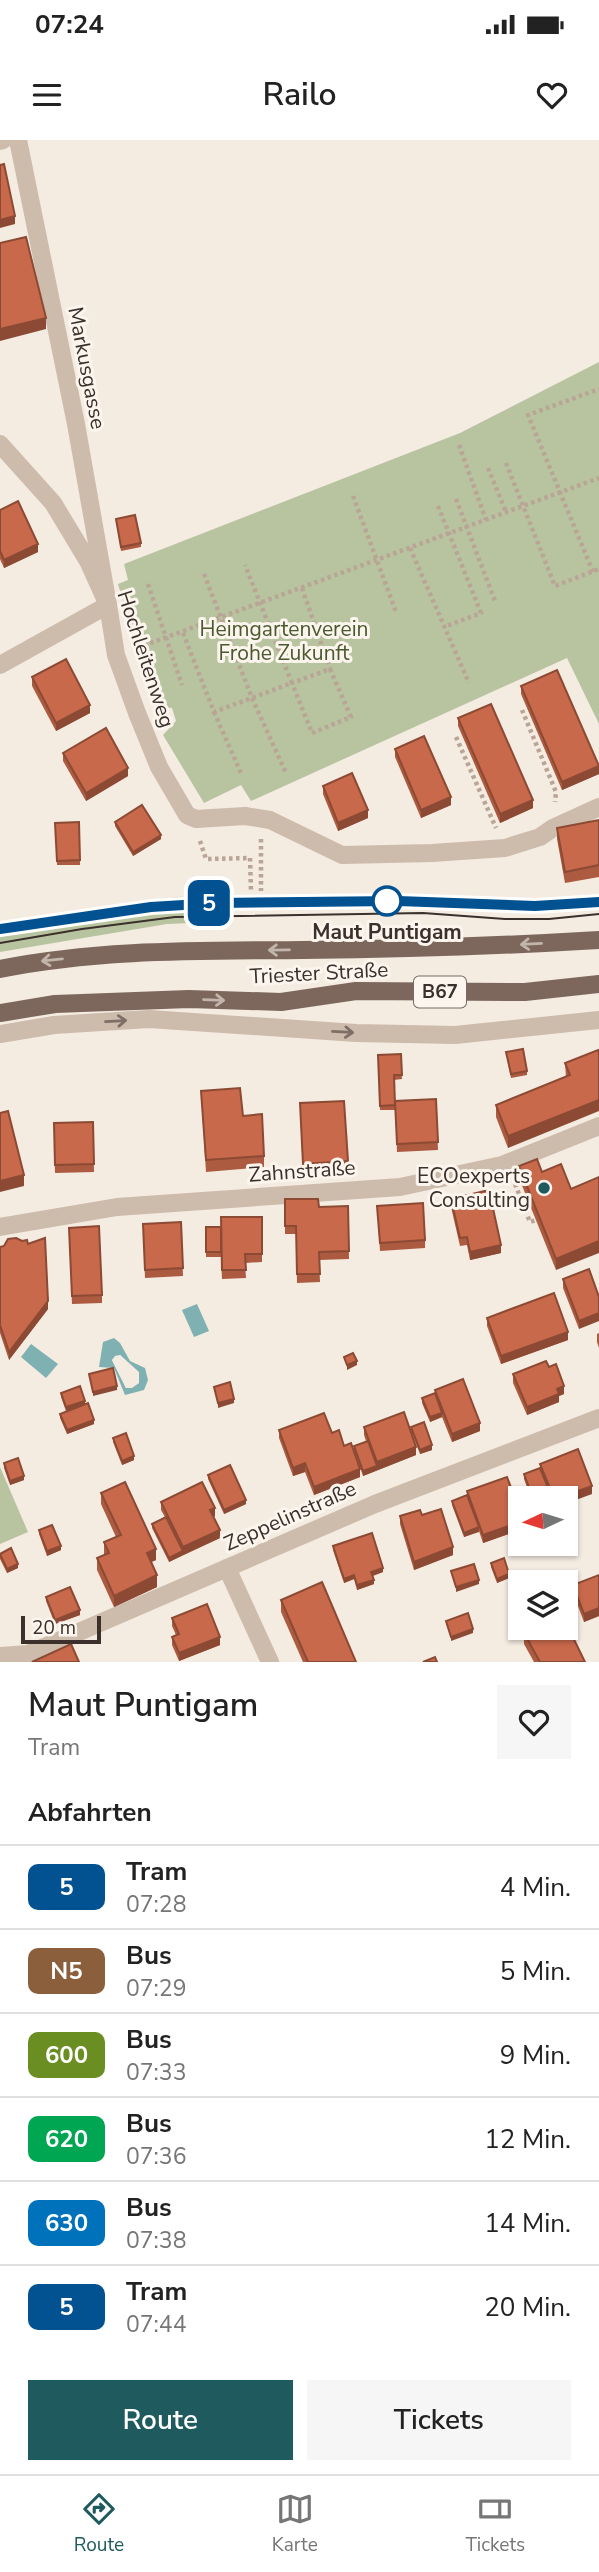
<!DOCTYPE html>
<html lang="de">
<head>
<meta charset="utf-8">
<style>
  body { margin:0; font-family:"Nunito Sans",sans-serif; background:#f6f6f6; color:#222; height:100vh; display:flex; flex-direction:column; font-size:26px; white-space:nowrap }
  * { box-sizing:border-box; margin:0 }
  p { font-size:23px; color:#767676 }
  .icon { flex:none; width:38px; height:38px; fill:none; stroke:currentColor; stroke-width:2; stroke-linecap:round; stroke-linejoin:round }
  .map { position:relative; height:1522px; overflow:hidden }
  .drawer { display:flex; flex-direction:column; background:#fff; flex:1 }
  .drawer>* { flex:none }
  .badge { padding:0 14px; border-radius:10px; font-size:24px; line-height:46px }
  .needle { width:46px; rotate:266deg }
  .controls { position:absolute; left:508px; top:1346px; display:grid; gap:14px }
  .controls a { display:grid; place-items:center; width:70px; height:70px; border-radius:0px; background:#fff; box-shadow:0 2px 5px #0004; font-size:35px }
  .scale { position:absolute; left:21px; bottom:18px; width:80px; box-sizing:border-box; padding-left:7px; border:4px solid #3b302b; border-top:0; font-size:19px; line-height:24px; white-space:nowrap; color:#3b302b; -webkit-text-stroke:5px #fbf5ee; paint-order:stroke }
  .map>.badge { position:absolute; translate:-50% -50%; box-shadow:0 0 0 4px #fff }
  h2 { padding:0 28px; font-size:26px; line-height:63px }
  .round { display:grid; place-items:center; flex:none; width:74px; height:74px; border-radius:0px; background:#f6f6f6 }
  .summary { display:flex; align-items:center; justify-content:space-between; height:119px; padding:0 28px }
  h1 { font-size:33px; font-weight:600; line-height:52px }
  .action { display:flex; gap:14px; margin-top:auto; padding:14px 28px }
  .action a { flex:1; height:80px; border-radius:0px; background:#1f5a5e; color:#fff; font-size:28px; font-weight:600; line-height:80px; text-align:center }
  .action a+a { background:#f6f6f6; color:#222 }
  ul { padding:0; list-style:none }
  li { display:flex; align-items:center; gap:21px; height:84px; padding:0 28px; border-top:2px solid #e0e0e0 }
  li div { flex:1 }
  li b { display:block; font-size:26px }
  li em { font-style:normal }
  li .badge { min-width:77px; font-weight:700; text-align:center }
  .status { display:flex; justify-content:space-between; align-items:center; height:49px; padding:0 35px; background:#fff; direction:ltr }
  .status svg { height:19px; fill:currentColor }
  header { display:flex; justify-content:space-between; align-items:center; height:91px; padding:0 28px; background:#fff; font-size:32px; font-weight:600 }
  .tabs { display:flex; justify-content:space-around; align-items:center; height:98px; border-top:2px solid #e0e0e0; background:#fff; font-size:19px; color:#767676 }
  .tabs a { display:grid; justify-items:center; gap:4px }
  .tabs .current { color:#1f5a5e }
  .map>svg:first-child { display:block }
  .green { fill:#b8c4a0 }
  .water { fill:#7fb0b2; fill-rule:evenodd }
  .pier { fill:#f4ebe1 }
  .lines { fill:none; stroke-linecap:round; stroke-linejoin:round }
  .path { stroke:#b9a596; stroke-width:4.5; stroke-dasharray:3.5 3.5; stroke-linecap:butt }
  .minor { stroke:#cdbbac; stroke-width:18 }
  .major { stroke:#7d675c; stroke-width:18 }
  .tram { stroke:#3b302b; stroke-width:2 }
  .wall { fill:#ac5a40 }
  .shaded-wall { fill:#8c4a34 }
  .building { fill:#c8694b; stroke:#8c4a34; stroke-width:2 }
  .oneway { stroke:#c2b5ac }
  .oneway2 { stroke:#7d6f65 }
  .line-casing { stroke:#fff; stroke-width:16 }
  .line { stroke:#025191; stroke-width:10 }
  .stop-dot { fill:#fff; stroke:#025191; stroke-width:3.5 }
  .poi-dot { fill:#1f5a5e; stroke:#fbf5ee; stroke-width:2.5 }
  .labels { text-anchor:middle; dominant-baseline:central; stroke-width:6; stroke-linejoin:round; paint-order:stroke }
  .shield { fill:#fbf5ee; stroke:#756b66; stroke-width:2 }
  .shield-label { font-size:19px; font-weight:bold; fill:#3b302b }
  .street-label { font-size:21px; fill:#3b302b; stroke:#fbf5ee }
  .park-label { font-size:21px; fill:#4a5a2e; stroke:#fbf5ee }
  .stop-label { font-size:21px; font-weight:bold; fill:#3b302b; stroke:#fbf5ee }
  .poi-label { font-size:21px; fill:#3b302b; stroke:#fbf5ee; text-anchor:end }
</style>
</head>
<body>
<div class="status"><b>07:24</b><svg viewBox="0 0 49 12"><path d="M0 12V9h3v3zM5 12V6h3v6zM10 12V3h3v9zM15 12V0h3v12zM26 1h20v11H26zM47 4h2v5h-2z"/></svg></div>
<header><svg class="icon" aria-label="menu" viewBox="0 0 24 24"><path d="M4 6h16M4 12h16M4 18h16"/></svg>Railo<svg class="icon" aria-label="heart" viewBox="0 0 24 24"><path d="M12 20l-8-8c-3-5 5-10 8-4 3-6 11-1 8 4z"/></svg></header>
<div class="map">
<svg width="599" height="1522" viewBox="0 0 599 1522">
  <rect width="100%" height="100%" fill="#f4ebe1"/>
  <g class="green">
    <path d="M599,222V584L567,518L251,661L241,645L204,663L163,595L176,581L172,568L154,566L118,444L128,440L124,424L460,293Z"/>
    <path d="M216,756L215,782L167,784L0,812V784L177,757Z"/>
    <path d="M0,1327L28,1392L0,1404Z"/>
  </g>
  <g class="water">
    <path d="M197,1164L209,1191L194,1197L182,1170Z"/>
    <path d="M114,1198L120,1203L130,1221L145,1228L148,1240L144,1250L125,1255L114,1228L99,1227L103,1202ZM120,1215L135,1229L139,1243L126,1248L112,1220Z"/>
    <path d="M31,1204L58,1224L46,1238L21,1217Z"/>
  </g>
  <path class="pier" d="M120,1215L139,1232V1243L132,1248H126L112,1220L115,1216Z"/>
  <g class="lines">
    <g class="path">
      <path d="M459,305L486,380"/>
      <path d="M506,323L555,446L599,429"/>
      <path d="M488,328L506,372"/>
      <path d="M353,356L396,472"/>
      <path d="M456,359L495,461"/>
      <path d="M438,366L481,473L444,487"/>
      <path d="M410,408L469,543"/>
      <path d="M593,432L528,275L599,249"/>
      <path d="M204,434L252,558L286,633"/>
      <path d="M148,444L182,545"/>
      <path d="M302,448L330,529"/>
      <path d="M183,493L214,572L292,543L245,425"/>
      <path d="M137,508L599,338"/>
      <path d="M330,529L351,577L312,593L292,543Z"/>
      <path d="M522,570L556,652L555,662"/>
      <path d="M214,572L241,633"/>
      <path d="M456,597L496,688"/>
      <path d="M261,699V751"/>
      <path d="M200,701L206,719L250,718L251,751"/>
      <path d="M515,1044L530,1082L536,1080"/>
    </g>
    <g class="minor">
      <path d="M0,1L3,0"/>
      <path d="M0,304L53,363L88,421L108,465L116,515L137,573L159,627L187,675L196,679L245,676L270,680L342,715L432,713L505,708L540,697L553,688L599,667"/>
      <path d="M0,525L108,465L76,284L18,0"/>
      <path d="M0,894L54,885L149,879L356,893L455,895L599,880"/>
      <path d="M0,1087L117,1067L400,1047L502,1025L599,986"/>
      <path d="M227,1428L270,1522"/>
      <path d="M0,1516L28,1514L375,1364L599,1278"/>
    </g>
    <g class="major">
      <path d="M0,829C99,809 201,811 302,810C401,809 500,806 599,800"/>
      <path d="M0,873L55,864L189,859L281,862L356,851L525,852L599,844"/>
    </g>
    <g class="tram">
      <path d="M0,789L151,767L216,763L398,761L535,766L599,762"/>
      <path d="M0,803L82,789L175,777L423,773L505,779H549L599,774"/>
    </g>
  </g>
  <g class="wall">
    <path d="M0,370L38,412L4,428L0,419Z"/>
    <path d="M116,379L141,403V407L121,411Z"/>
    <path d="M32,537L90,573L56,591L32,546Z"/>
    <path d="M521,546L599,634L562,650L521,554Z"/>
    <path d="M458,578L533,668L500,683L458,586Z"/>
    <path d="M395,609L451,665L421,678L395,617Z"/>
    <path d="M63,613L128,636L86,661L63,621Z"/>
    <path d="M323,646L368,678L338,691L323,654Z"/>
    <path d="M599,680V737L565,743L557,699V688Z"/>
    <path d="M115,682L161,699L133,716L115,686Z"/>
    <path d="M55,683L80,720V725H57Z"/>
    <path d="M506,912L527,931V935L511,938Z"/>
    <path d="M599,913L508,1008L496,977V965L566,937L565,923Z"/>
    <path d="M401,914L402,939L394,940L395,970H380L378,915Z"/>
    <path d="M201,951L243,976L264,1016V1027L206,1032Z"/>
    <path d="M436,959L438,1010L397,1012L395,961Z"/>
    <path d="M300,972L348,1021V1029L303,1032Z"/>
    <path d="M93,982L94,1032L55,1033L54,983Z"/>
    <path d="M519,1026L542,1032L571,1049L556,1130L519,1038Z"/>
    <path d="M285,1059L319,1067L348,1066L349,1119L319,1120L320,1142L297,1143L296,1094H285Z"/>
    <path d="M451,1059L501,1113L470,1120L467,1105L460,1106L451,1067Z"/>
    <path d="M377,1066L425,1100V1108L380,1111Z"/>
    <path d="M262,1077V1122L245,1123L246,1138L222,1139L221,1117H206V1087H221Z"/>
    <path d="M181,1082L183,1136L145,1138L143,1084Z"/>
    <path d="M69,1096L102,1155V1163L72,1164Z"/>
    <path d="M0,1107L48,1169L9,1220L0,1193Z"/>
    <path d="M589,1129L579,1189L563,1148V1139Z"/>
    <path d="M487,1178L568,1200L501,1224L487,1186Z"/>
    <path d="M599,1193V1208L597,1202V1194Z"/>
    <path d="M549,1227L564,1254L559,1256V1262L527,1275L513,1243V1234Z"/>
    <path d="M435,1250L480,1291L452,1302L442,1277L430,1282L422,1263V1258L435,1254Z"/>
    <path d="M61,1253L85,1264L94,1284L67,1294L60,1278V1274L66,1271L61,1257Z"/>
    <path d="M364,1287L416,1315L363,1336L354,1310V1306L366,1301L364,1295Z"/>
    <path d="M411,1287L432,1310L420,1314L411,1291Z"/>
    <path d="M279,1290L332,1293L344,1306L360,1337L314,1355L305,1332L293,1336L279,1298Z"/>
    <path d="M113,1298L134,1320L122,1325L113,1302Z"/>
    <path d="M4,1323L24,1340L10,1345L4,1328Z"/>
    <path d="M540,1324L592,1354L565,1358H531L524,1339V1334L540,1328Z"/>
    <path d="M208,1335L246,1364L224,1374L208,1339Z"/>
    <path d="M467,1351L520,1371V1390L483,1403L479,1391L464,1397L452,1365V1361L467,1355Z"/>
    <path d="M101,1353L156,1420L151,1422L157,1447L114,1467L97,1430V1418L104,1415V1402L116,1397L101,1364Z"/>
    <path d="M161,1362L215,1376L213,1377L220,1398L169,1422L152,1388V1384L165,1377L161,1370Z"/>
    <path d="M422,1375L453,1415L414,1430L400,1384V1376Z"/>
    <path d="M39,1390L61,1410L47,1416L39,1394Z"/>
    <path d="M333,1406L383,1432L373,1436L374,1444L357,1450L354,1439L344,1443L333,1410Z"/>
    <path d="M0,1414L18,1428L7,1433L0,1419Z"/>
    <path d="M491,1423L509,1438L497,1443L491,1427Z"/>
    <path d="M599,1435V1476L584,1482L573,1453V1445Z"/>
    <path d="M46,1457L80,1475L55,1484L46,1461Z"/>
    <path d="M281,1460L356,1522H303L281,1472Z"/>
    <path d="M172,1478L220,1505L179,1521L172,1505V1497L176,1495L172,1486Z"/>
    <path d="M524,1493L585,1522H534L524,1504Z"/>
  </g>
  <g class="shaded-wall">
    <path d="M15,76V84L0,88V80Z"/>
    <path d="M46,178V189L0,201V189Z"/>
    <path d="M38,404V412L4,428V420Z"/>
    <path d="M90,565V573L56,591V583Z"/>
    <path d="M599,626V634L562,650V642Z"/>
    <path d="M128,628V636L86,661V653Z"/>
    <path d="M451,657V665L421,678V670Z"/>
    <path d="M533,660V668L500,683V674Z"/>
    <path d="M368,670V678L338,691V683Z"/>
    <path d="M161,695V699L133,716V712Z"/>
    <path d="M599,960V971L508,1008V996Z"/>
    <path d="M24,1035V1046L0,1052V1041Z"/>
    <path d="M599,1101V1113L556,1130V1119Z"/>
    <path d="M501,1105V1113L470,1120V1112Z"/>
    <path d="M48,1161V1169L9,1220V1212Z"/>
    <path d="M599,1173V1181L579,1189V1181Z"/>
    <path d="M568,1192V1200L501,1224V1216Z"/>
    <path d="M357,1221V1225L347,1230V1225Z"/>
    <path d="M117,1246V1250L93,1256V1252Z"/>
    <path d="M564,1246V1254L559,1256V1262L527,1275V1267L557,1249Z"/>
    <path d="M234,1259V1263L218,1268V1263Z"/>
    <path d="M85,1261V1265L66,1272V1267Z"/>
    <path d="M442,1273V1277L430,1282V1277Z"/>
    <path d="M94,1280V1284L67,1294V1290Z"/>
    <path d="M480,1283V1291L452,1302V1294Z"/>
    <path d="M432,1305V1310L420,1314V1310Z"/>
    <path d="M416,1307V1315L363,1336V1331L377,1326V1322Z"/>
    <path d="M134,1316V1320L122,1325V1321Z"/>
    <path d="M305,1323V1332L293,1336V1328Z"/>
    <path d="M360,1329V1337L314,1355V1347Z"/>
    <path d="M24,1336V1340L10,1345V1341Z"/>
    <path d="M592,1346V1354L565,1364V1358H559Z"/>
    <path d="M246,1360V1364L224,1374V1370Z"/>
    <path d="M215,1368V1376L210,1379V1370Z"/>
    <path d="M520,1382V1390L483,1403V1395Z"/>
    <path d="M479,1387V1392L464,1397V1393Z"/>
    <path d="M220,1390V1398L183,1415V1407Z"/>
    <path d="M61,1406V1410L47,1416V1411Z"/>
    <path d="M453,1407V1415L414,1430V1422Z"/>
    <path d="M156,1409V1420L147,1424V1413Z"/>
    <path d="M183,1411V1415L169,1422V1418Z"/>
    <path d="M18,1424V1428L7,1433V1429Z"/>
    <path d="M383,1428V1432L371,1436V1432Z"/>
    <path d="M509,1434V1438L497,1443V1439Z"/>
    <path d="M157,1435V1447L114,1467V1456Z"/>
    <path d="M354,1435V1439L344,1443V1439Z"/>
    <path d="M374,1440V1444L357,1450V1445Z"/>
    <path d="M479,1440V1444L456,1452V1447Z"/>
    <path d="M599,1468V1476L584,1482V1474Z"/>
    <path d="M80,1470V1475L55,1484V1480Z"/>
    <path d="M473,1489V1493L451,1501V1497Z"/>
    <path d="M220,1497V1505L179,1521V1513Z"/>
  </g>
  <g class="building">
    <path d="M4,24L15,76L0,80V25Z"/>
    <path d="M26,97L46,178L0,189V103Z"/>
    <path d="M18,361L38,404L4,420L0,411V370Z"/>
    <path d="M135,375L141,403L121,407L116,379Z"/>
    <path d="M66,519L90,565L56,583L32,537Z"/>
    <path d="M557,530L599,626L562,642L521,546Z"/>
    <path d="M491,564L533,660L500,674L458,578Z"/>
    <path d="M106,588L128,628L86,653L63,613Z"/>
    <path d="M424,596L451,657L421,670L395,609Z"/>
    <path d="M352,633L368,670L338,683L323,646Z"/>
    <path d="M142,665L161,695L133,712L115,682Z"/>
    <path d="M599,680V725L565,732L557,688Z"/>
    <path d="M79,682L80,720L57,721L55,683Z"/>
    <path d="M523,909L527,931L511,934L506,912Z"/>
    <path d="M598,910L599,913V960L508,996L496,965L570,935L565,923Z"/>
    <path d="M401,914L402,935H394L395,965L380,966L378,915Z"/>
    <path d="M240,948L243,976L262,974L264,1016L206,1020L201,951Z"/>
    <path d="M436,959L438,1002L397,1004L395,961Z"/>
    <path d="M344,961L348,1021L303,1024L300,963Z"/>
    <path d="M8,971L24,1035L0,1041V973Z"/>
    <path d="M93,982L94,1024L55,1025L54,983Z"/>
    <path d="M537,1019L542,1032L561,1024L571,1049L599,1037V1101L556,1119L519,1026Z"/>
    <path d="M489,1050L501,1105L470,1112L467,1097L460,1098L451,1059Z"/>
    <path d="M285,1059H318L319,1067L348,1066L349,1111L319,1112L320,1134H297L296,1086H285Z"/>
    <path d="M423,1063L425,1100L380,1103L377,1066Z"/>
    <path d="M221,1077H262V1114H245L246,1130H222Z"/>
    <path d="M181,1082L183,1128L145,1130L143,1084Z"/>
    <path d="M99,1086L102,1155L72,1156L69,1088Z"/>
    <rect x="206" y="1087" width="15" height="25"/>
    <path d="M16,1098L22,1101L27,1100L28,1104L45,1098L48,1161L9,1212L0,1185V1107L4,1106L8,1099Z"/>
    <path d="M589,1129L599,1157V1173L579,1181L563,1139Z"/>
    <path d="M554,1153L568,1192L501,1216L487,1178Z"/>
    <path d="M353,1213L357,1221L347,1225L344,1217Z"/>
    <path d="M546,1221L549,1227L556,1224L564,1246L557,1249L559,1254L527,1267L513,1234Z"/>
    <path d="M113,1228L117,1246L93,1252L89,1234Z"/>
    <path d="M463,1239L480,1283L452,1294L435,1250Z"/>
    <path d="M230,1242L234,1259L218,1263L214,1247Z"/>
    <path d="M80,1246L85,1261L66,1267L61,1253Z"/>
    <path d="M435,1253L442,1273L430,1277L422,1258Z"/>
    <path d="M88,1263L94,1280L67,1290L60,1274Z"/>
    <path d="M404,1272L416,1307L377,1322L364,1287Z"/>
    <path d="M324,1273L332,1293L339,1290L344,1306L351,1303L360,1329L314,1347L305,1323L293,1328L279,1290Z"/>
    <path d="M424,1282L432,1305L420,1310L411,1287Z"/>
    <path d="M126,1293L134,1316L122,1321L113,1298Z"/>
    <path d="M368,1301L377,1326L363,1331L354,1306Z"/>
    <path d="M578,1309L592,1346L559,1358H554L540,1324Z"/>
    <path d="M18,1318L24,1336L10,1341L4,1323Z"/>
    <path d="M230,1325L246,1360L224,1370L208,1335Z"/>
    <path d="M540,1328L551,1355L542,1358H533L524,1334Z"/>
    <path d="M507,1337L520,1371V1382L483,1395L467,1351Z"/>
    <path d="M125,1342L156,1409L147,1413L157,1435L114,1456L97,1418L109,1413L104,1402L121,1395L101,1353Z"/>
    <path d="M202,1342L215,1368L210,1370L220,1390L183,1407L161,1362Z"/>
    <path d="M467,1355L479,1387L464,1393L452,1361Z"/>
    <path d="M441,1369L453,1407L414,1422L400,1376L420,1370L422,1375Z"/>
    <path d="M166,1377L183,1411L169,1418L152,1384Z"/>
    <path d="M52,1385L61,1406L47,1411L39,1390Z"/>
    <path d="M372,1393L383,1428L371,1432L374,1440L357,1445L354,1435L344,1439L333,1406Z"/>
    <path d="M11,1408L18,1424L7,1429L0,1414Z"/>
    <path d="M504,1418L509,1434L497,1439L491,1423Z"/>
    <path d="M474,1424L479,1440L456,1447L451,1431Z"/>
    <path d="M599,1435V1468L584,1474L573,1445Z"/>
    <path d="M322,1442L356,1522H308L281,1460Z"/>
    <path d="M70,1447L80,1470L55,1480L46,1457Z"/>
    <path d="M207,1464L220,1497L179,1513L172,1497L179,1494L172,1478Z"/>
    <path d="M468,1473L473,1489L451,1497L446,1481Z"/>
    <path d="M565,1481L585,1522H540L524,1493L534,1488H565Z"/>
    <path d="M71,1504L79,1522H32Z"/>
    <path d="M435,1517L437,1522H423Z"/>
  </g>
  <defs><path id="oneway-shaft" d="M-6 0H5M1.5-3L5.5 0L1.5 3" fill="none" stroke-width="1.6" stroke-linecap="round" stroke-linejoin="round" transform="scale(1.75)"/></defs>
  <g class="oneway">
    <use href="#oneway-shaft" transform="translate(531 804) rotate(177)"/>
    <use href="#oneway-shaft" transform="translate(279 810) rotate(179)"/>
    <use href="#oneway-shaft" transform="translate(52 820) rotate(174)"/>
    <use href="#oneway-shaft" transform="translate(214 860) rotate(2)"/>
  </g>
  <g class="oneway2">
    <use href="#oneway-shaft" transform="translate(116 881) rotate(-3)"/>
    <use href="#oneway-shaft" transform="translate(343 892) rotate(3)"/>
  </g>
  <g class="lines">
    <g class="line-casing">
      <path id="line" d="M0,789L151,767L216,763L398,761L535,766L599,762"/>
    </g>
    <use href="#line" class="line"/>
  </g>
  <circle class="stop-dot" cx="387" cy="761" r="14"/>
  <circle class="poi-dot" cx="544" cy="1048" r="7"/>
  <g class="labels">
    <rect class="shield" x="414" y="836.5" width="52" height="31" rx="5"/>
    <g class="shield-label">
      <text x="440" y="852">B67</text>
    </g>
    <g class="street-label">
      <text transform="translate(87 228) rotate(79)">Markusgasse</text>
      <text transform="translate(146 519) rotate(72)">Hochleitenweg</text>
      <text transform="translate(319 833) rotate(-3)">Triester Straße</text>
      <text transform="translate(302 1031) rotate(-4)">Zahnstraße</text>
      <text transform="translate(290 1376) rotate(-24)">Zeppelinstraße</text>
    </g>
    <g class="park-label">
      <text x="284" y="489">Heimgartenverein<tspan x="284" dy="24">Frohe Zukunft</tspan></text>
    </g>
    <g class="stop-label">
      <text x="387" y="792">Maut Puntigam</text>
    </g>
    <g class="poi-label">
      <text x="530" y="1036">ECOexperts<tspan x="530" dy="24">Consulting</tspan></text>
    </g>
  </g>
</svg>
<div class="controls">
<a><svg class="needle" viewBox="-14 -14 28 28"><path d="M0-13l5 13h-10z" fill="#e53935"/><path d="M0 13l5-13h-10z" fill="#767676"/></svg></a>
<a><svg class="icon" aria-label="layers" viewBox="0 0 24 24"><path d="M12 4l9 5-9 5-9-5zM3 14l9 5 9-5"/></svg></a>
</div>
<div class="scale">20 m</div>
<b class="badge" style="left:209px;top:763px;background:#025191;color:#fff">5</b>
</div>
<section class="drawer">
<div class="summary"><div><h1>Maut Puntigam</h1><p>Tram</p></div><a class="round"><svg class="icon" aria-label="heart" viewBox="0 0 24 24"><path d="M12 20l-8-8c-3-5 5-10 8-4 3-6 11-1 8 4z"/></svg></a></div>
<h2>Abfahrten</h2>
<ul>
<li><span class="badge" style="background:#025191;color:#fff">5</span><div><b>Tram</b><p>07:28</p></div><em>4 Min.</em></li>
<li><span class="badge" style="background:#8b5e3c;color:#fff">N5</span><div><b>Bus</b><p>07:29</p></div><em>5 Min.</em></li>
<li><span class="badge" style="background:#6b8e23;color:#fff">600</span><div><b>Bus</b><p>07:33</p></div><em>9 Min.</em></li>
<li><span class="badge" style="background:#00a651;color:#fff">620</span><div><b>Bus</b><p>07:36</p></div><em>12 Min.</em></li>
<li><span class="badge" style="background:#0072bc;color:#fff">630</span><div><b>Bus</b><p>07:38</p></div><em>14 Min.</em></li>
<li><span class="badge" style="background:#025191;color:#fff">5</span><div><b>Tram</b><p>07:44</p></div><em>20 Min.</em></li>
</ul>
<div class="action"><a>Route</a><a>Tickets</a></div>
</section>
<nav class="tabs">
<a class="current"><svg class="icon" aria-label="directions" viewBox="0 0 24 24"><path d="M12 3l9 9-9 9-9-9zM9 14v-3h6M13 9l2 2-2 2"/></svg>Route</a>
<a><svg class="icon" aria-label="map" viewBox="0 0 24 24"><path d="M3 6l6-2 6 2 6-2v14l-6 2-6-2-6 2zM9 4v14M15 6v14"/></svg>Karte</a>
<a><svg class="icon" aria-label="tickets" viewBox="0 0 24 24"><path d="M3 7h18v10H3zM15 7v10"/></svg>Tickets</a>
</nav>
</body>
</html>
